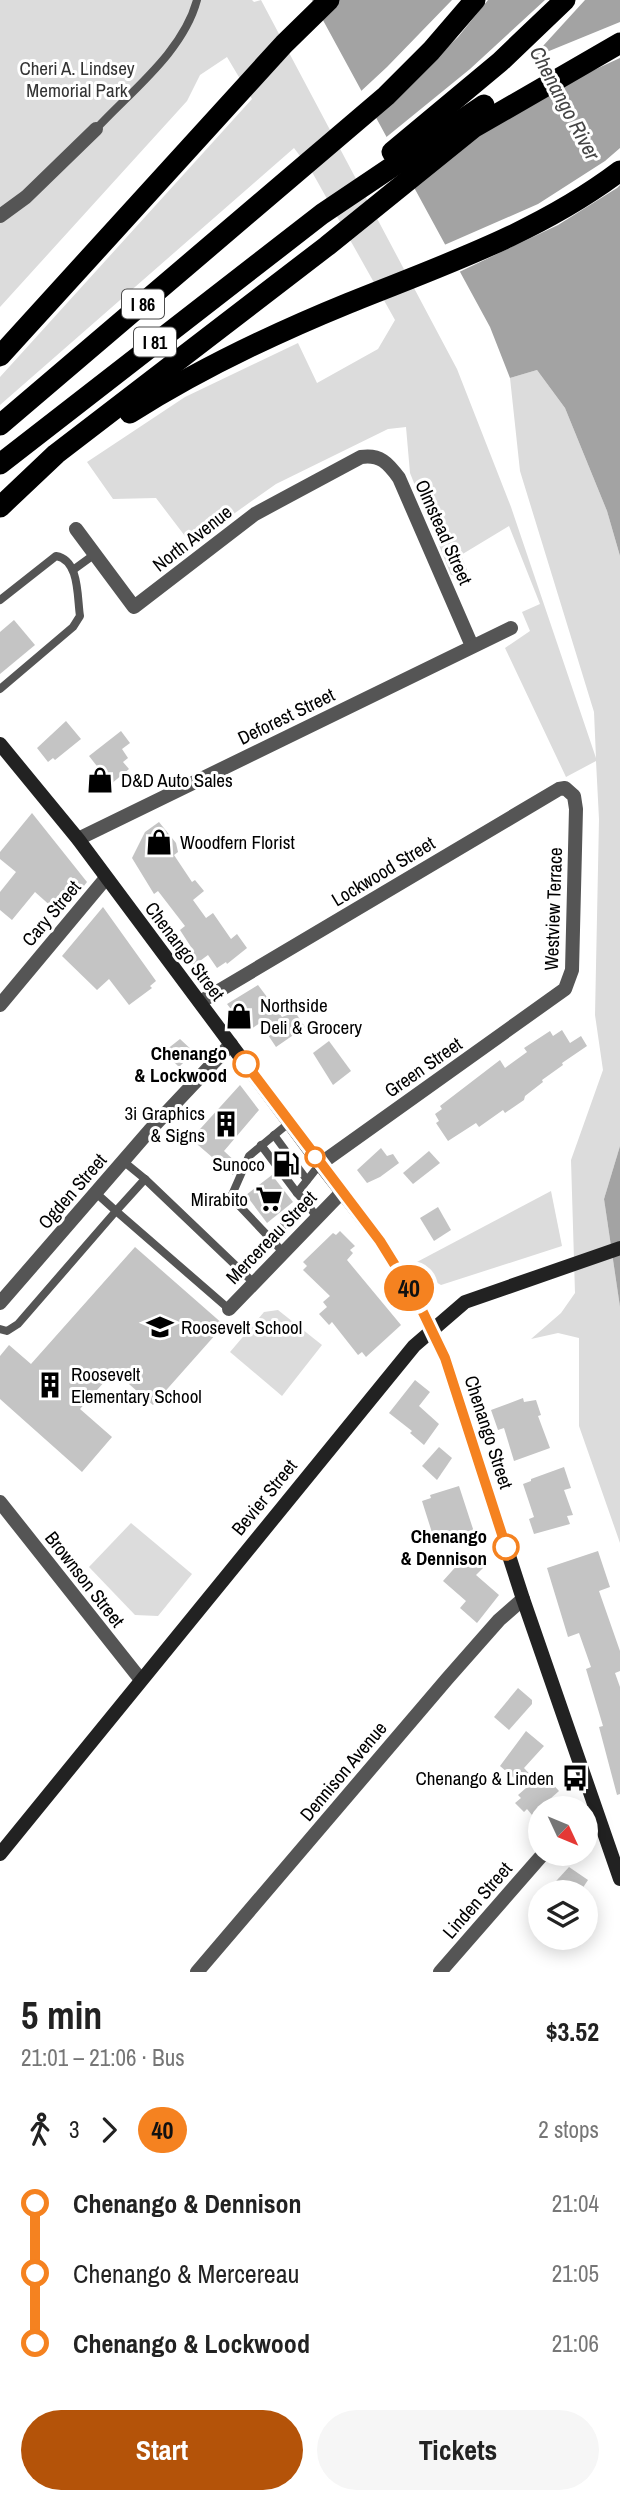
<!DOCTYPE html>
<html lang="en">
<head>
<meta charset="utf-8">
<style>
  body { margin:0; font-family:"Archivo Narrow",sans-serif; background:#f6f6f6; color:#222; height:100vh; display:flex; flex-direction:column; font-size:26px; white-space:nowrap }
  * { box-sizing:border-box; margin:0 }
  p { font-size:23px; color:#767676 }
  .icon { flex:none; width:38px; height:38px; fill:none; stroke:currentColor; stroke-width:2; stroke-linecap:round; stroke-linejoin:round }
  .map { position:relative; height:1972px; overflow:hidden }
  .panel { display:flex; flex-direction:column; background:#fff; flex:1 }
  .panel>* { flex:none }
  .badge { padding:0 14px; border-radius:23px; font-size:24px; line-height:46px }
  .needle { width:46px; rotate:134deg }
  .controls { position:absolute; left:528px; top:1796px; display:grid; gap:14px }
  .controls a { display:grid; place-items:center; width:70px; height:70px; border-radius:50%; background:#fff; box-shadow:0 4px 18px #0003; font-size:35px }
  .map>.badge { position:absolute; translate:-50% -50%; box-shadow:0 0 0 4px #fff }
  .legs { display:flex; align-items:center; gap:10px; height:77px; padding:0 21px; font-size:23px }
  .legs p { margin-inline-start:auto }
  .summary { display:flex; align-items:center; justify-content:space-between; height:119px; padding:0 21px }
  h1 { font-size:38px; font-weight:700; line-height:52px }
  .primary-button { display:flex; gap:14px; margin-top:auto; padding:14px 21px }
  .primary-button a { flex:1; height:80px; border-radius:42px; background:#b45309; color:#fff; font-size:28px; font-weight:700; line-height:80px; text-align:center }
  .primary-button a+a { background:#f6f6f6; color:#222 }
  ul { padding:0 21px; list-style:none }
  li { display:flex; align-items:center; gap:24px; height:70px; font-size:26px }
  li i { display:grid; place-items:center; width:10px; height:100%; margin:0 9px; background:currentColor }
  li i::after { content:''; width:18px; height:18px; margin:-9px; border:5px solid; border-radius:50%; background:#fff }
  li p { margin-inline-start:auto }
  li:first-child i { background:linear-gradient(#0000 50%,currentColor 0) }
  li:last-child i { background:linear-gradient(currentColor 50%,#0000 0) }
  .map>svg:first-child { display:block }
  .green { fill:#dcdcdc }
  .water { fill:#a3a3a3 }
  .pier { fill:#fff }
  .building { fill:#c4c4c4 }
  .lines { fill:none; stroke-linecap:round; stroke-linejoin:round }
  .lane { stroke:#555; stroke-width:8 }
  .street { stroke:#555; stroke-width:14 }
  .secondary { stroke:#222; stroke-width:14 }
  .highway { stroke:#000; stroke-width:21 }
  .line-1-casing { stroke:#fff; stroke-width:16 }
  .line-1 { stroke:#f58220; stroke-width:10 }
  .stop-1-dot { fill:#fff; stroke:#f58220; stroke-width:3.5 }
  .labels { text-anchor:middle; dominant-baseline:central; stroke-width:6; stroke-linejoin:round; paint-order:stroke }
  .shield { fill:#fff; stroke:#4c4c4c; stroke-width:2 }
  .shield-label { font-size:18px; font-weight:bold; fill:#000 }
  .park-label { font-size:19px; fill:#333; stroke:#fff }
  .street-label { font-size:19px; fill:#000; stroke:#fff }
  .poi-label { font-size:19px; fill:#000; stroke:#fff; text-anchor:start }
  .stop-label { font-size:19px; font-weight:bold; fill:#000; stroke:#fff; text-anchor:end }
  .water-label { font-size:21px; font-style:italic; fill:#444; stroke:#fff }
</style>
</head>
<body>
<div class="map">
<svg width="620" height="1972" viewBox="0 0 620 1972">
  <rect width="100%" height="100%" fill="#fff"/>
  <g class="green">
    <path d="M0,0H252L254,2L261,0L457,369L511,507L596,758L594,712L520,471L510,378L537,370L565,408L607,511L620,556V1146L604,1199L620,1307V1543L579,1426V1338L558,1333L531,1339L561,1313L575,1293L571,1160L603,1070L595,1015L599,819L596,761L566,777L505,648L530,631L522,612L540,604L509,526L461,555L467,570L457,576L451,575L410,473L406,427L388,429L276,484L191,544L156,498L113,499L87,462L185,397L298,343L317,383L378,349L395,320L312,172L294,148L0,405V377L252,99L227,57L200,75L187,101L0,307Z"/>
    <path d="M551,1191L562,1246L441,1285L420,1273L415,1263Z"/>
    <path d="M278,1310L322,1345L282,1396L230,1352L264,1312Z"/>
    <path d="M131,1523L192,1574L158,1616L135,1615L89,1567Z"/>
  </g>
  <g class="water">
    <path d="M312,0H620V556L607,511L565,408L537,370L510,378L490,327Z"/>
    <path d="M620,1146V1307L604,1199Z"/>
  </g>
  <g class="pier">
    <path d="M452,0H488L458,37L373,119L359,93L387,67Z"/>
    <path d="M545,0H585L532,58L620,22V58L546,92L482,131L410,187L384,139L470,69Z"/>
    <path d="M620,148V185L617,188L558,225L457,273L442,246L538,204L605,161Z"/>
  </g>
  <g class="building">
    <path d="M14,620L35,645L0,674V632Z"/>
    <path d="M66,721L81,739L55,760L53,758L48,762L37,748Z"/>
    <path d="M121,731L130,743L122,749L128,758L123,762L129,769L111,784L89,756Z"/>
    <path d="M32,813L87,882L65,910L57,903L53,908L35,892L12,920L0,910V892L16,872L0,859V852Z"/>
    <path d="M159,822L176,843L178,852L174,855L192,882L195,880L204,891L193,900L206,918L213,913L231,939L237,934L247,948L227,964L226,962L217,968L208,955L193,966L185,956L193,950L180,930L185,926L158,891L154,894L132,858L145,832Z"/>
    <path d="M103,907L156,981L150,986L152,988L129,1005L109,979L97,990L62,956Z"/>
    <path d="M258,985L282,1017L295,1012L305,1027L276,1047L260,1023L248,1031L227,1004Z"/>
    <path d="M562,1030L570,1043L581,1036L587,1046L562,1063L563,1065L542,1080L543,1082L525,1096L524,1100L505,1113L503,1110L479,1127L476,1123L448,1141L436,1123L439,1121L435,1114L442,1109L440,1106L500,1060L505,1068L527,1052L524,1048L550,1031L553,1036Z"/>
    <path d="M180,1039L194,1052L179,1067L166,1054L169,1052L166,1050Z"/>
    <path d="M329,1041L351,1071L333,1085L313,1053Z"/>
    <path d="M240,1085L259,1110L224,1151L238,1164L233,1175L191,1139Z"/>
    <path d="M381,1148L387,1156L393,1154L399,1163L380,1177L367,1183L357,1170Z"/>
    <path d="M429,1151L440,1163L413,1184L403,1173Z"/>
    <path d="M272,1175L293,1202L267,1223L246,1195Z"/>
    <path d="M438,1207L451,1230L434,1241L420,1218Z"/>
    <path d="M340,1231L355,1246L350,1250L353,1253L347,1260L401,1325L366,1357L362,1352L358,1355L332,1322L329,1325L319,1314L327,1307L323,1302L330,1296L303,1270L307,1266L303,1262L333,1233L336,1235Z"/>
    <path d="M135,1247L224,1325L153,1405L114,1371L80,1409L112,1437L82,1472L0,1399V1356L9,1345L31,1364Z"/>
    <path d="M415,1380L430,1392L419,1406L439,1424L424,1445L410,1433L412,1431L389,1413Z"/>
    <path d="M523,1398L524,1402L536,1400L541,1415L538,1416L550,1448L514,1461L504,1428L498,1430L491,1410Z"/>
    <path d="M439,1447L452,1458L437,1480L422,1466Z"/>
    <path d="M564,1467L571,1488L564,1490L573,1515L567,1516L570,1524L534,1534L529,1519L534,1517L523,1484L531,1481V1479Z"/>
    <path d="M459,1486L474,1532L445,1542L444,1539L435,1542L422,1501L431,1498L430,1495Z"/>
    <path d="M598,1551L610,1587L599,1591L620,1651V1671L615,1673L620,1687V1794L617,1795L599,1727L603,1726L586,1669L591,1667L579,1633L568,1637L547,1568Z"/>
    <path d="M468,1553L484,1567L476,1575L499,1595L477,1623L460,1608L466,1601L443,1581Z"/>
    <path d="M518,1688L532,1700V1704L509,1730L494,1717Z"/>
    <path d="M526,1731L544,1746L524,1768L540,1785L547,1778L559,1791L532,1815L527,1809L524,1812L515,1803L521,1798L518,1795L526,1788L500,1766Z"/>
    <path d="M569,1867L588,1880L580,1892H546Z"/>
  </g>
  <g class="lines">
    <g class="lane">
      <path d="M96,129C132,90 183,52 197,0"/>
      <path d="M73,570L95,554"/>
      <path d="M0,600L56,556C80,560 77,598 80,616L73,627L0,689"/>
      <path d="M274,1135L285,1150"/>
      <path d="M261,1145L297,1193"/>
      <path d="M296,1165L307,1180"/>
      <path d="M145,1179L254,1283"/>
      <path d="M96,1193L116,1211L145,1179L123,1161"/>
      <path d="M306,1203L297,1193L320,1164"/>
      <path d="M270,1239L306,1203L317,1217"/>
      <path d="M283,1252L231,1197L249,1156L290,1122"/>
      <path d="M0,1329L7,1331L18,1324L116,1211L229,1309"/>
    </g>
    <g class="street">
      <path d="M0,216L26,197L96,129"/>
      <path d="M76,529L134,607L255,514L361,457C380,454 388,463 399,478L472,646"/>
      <path d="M78,839L511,628"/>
      <path d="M200,1002L559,789L565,788L574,796L576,809L572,970L565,989L320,1164"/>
      <path d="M0,1005L106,878"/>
      <path d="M0,1303L150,1130L231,1044"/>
      <path d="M229,1309L342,1192"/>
      <path d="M0,1502L141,1680"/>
      <path d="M197,1972L447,1679L499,1620L523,1599"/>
      <path d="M440,1972L544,1853"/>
    </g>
    <g class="secondary">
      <path d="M0,744L78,839L320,1164L380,1241L419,1304L445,1358L523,1599L620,1879"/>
      <path d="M0,1854L414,1346L465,1302L620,1248"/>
    </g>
    <g class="highway">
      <path d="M392,152L500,62L565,0"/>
      <path d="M0,356L284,44L329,0"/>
      <path d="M130,413C199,369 273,334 349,303C443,265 538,233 620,171"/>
      <path d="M0,425L386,96L431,51L475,0"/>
      <path d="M0,464L322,214L484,105"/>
      <path d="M0,507L56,454L327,246L473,128L620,43"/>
    </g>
  </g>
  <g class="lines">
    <g class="line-1-casing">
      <path id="line-1" d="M246,1064L380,1241L419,1304L445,1358L506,1547"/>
    </g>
    <use href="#line-1" class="line-1"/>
  </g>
  <defs>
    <g id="shop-bare" transform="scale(2.1)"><path d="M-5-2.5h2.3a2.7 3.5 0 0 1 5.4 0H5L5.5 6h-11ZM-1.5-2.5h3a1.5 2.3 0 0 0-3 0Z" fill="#000" stroke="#fff" stroke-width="2.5" paint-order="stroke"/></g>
    <g id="building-bare" transform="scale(2.1)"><path d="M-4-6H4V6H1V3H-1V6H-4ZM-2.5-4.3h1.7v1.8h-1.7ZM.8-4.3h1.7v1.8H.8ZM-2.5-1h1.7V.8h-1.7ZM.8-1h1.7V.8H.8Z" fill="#000" stroke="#fff" stroke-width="2.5" paint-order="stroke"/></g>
    <g id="fuel-bare" transform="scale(2.1)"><path d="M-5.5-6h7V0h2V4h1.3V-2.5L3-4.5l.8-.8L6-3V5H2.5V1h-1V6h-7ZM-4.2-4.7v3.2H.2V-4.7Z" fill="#000" stroke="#fff" stroke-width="2.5" paint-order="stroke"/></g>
    <g id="supermarket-bare" transform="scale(2.1)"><path d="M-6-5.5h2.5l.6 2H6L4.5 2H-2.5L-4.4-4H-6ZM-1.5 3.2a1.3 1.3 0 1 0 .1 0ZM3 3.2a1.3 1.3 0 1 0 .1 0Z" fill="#000" stroke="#fff" stroke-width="2.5" paint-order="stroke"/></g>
    <g id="school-bare" transform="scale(2.1)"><path d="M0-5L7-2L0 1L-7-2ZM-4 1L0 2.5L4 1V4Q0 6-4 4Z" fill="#000" stroke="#fff" stroke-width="2.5" paint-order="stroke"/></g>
    <g id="bus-bare" transform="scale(2.1)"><path d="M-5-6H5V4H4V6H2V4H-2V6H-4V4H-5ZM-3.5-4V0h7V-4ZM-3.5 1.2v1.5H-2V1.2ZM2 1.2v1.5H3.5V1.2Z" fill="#000" stroke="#fff" stroke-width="2.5" paint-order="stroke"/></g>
  </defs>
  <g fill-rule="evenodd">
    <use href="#shop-bare" x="100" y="780"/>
    <use href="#shop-bare" x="159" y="842"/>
    <use href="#shop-bare" x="239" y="1016"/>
    <use href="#building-bare" x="226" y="1124"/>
    <use href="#fuel-bare" x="286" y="1164"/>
    <use href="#supermarket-bare" x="269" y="1199"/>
    <use href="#school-bare" x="160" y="1327"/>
    <use href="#building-bare" x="50" y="1385"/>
    <use href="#bus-bare" x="575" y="1778"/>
  </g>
  <g class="stop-1-dot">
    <circle cx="246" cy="1064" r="12"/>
    <circle cx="315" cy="1157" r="9"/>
    <circle cx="506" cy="1547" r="12"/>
  </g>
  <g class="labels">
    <g class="shield">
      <rect x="122" y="289.5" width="42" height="29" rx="5"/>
      <rect x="134" y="327.5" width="42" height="29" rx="5"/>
    </g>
    <g class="shield-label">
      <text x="143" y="304">I 86</text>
      <text x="155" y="342">I 81</text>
    </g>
    <g class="park-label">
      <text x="77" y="68">Cheri A. Lindsey<tspan x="77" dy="22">Memorial Park</tspan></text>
    </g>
    <g class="street-label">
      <text transform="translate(444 532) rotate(66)">Olmstead Street</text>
      <text transform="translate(192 538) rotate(-38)">North Avenue</text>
      <text transform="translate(286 716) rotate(-26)">Deforest Street</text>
      <text transform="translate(383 871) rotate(-31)">Lockwood Street</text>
      <text transform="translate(553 909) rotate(-88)">Westview Terrace</text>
      <text transform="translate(51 913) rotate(-50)">Cary Street</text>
      <text transform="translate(185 951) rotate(53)">Chenango Street</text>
      <text transform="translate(423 1067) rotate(-35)">Green Street</text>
      <text transform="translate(72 1191) rotate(-49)">Ogden Street</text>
      <text transform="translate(271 1237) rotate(-46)">Mercereau Street</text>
      <text transform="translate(489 1432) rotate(72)">Chenango Street</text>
      <text transform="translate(264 1497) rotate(-51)">Bevier Street</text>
      <text transform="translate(85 1579) rotate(52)">Brownson Street</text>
      <text transform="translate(343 1771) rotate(-50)">Dennison Avenue</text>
      <text transform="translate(477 1900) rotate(-49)">Linden Street</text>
    </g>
    <g class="poi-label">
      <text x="121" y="780">D&amp;D Auto Sales</text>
      <text x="180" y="842">Woodfern Florist</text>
      <text x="260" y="1005">Northside<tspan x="260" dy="22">Deli &amp; Grocery</tspan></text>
      <text x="205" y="1113" text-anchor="end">3i Graphics<tspan x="205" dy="22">&amp; Signs</tspan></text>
      <text x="265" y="1164" text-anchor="end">Sunoco</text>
      <text x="248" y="1199" text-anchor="end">Mirabito</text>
      <text x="181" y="1327">Roosevelt School</text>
      <text x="71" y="1374">Roosevelt<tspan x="71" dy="22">Elementary School</tspan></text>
      <text x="554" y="1778" text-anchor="end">Chenango &amp; Linden</text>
    </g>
    <g class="stop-label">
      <text x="227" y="1053">Chenango<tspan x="227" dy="22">&amp; Lockwood</tspan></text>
      <text x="487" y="1536">Chenango<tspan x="487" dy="22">&amp; Dennison</tspan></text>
    </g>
    <g class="water-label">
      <text transform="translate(565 103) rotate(62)">Chenango River</text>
    </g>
  </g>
</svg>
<div class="controls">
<a><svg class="needle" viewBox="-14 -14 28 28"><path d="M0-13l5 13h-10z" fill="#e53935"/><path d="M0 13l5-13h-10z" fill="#767676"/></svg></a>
<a><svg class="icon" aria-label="layers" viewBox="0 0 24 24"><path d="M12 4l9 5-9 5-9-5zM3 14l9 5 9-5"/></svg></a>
</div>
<b class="badge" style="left:409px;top:1288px;background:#f58220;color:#111">40</b>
</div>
<section class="panel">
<div class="summary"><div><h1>5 min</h1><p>21:01 – 21:06 · Bus</p></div><b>$3.52</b></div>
<div class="legs"><svg class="icon" aria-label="walk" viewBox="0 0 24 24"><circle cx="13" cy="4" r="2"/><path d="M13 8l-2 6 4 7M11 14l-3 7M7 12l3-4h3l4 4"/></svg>3<svg class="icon" aria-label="forward" viewBox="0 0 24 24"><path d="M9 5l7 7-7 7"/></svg><b class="badge" style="background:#f58220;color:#111">40</b><p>2 stops</p></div>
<ul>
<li><i style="color:#f58220"></i><b>Chenango &amp; Dennison</b><p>21:04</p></li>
<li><i style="color:#f58220"></i><span>Chenango &amp; Mercereau</span><p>21:05</p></li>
<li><i style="color:#f58220"></i><b>Chenango &amp; Lockwood</b><p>21:06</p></li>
</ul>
<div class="primary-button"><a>Start</a><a>Tickets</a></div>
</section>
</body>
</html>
